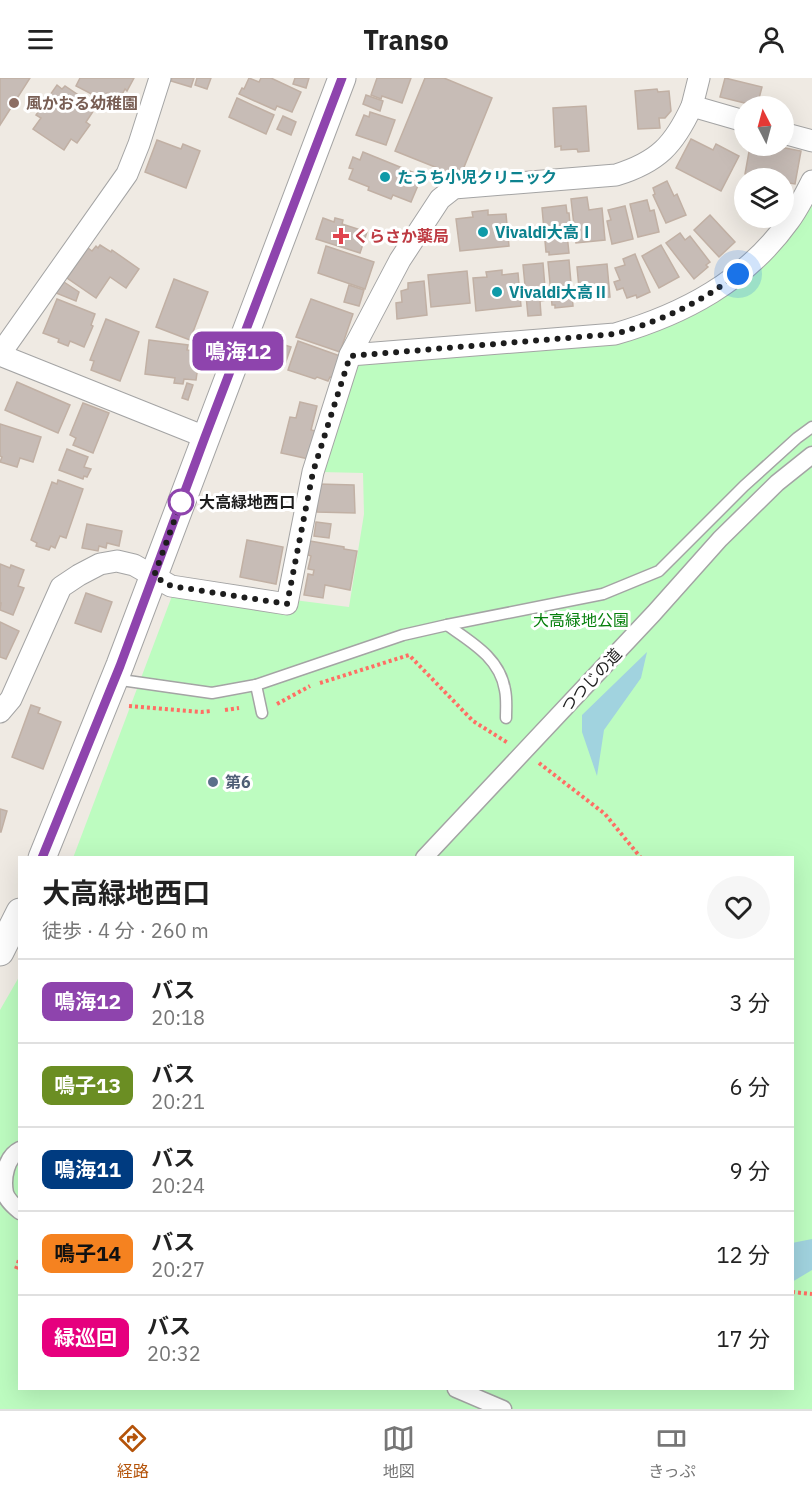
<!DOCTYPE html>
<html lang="ja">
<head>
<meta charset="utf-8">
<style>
  body { margin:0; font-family:"IBM Plex Sans","Noto Sans JP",sans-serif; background:#f6f6f6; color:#222; height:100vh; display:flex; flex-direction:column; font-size:22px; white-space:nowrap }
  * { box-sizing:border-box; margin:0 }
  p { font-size:20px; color:#767676 }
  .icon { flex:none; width:33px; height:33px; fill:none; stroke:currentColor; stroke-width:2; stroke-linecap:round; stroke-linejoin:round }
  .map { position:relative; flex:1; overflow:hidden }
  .side { position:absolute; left:18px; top:778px; width:776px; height:534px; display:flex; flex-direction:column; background:#fff; border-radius:0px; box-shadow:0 6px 24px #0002 }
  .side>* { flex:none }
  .badge { padding:0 12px; border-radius:9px; font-size:21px; line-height:39px }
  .needle { width:39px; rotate:354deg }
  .fabs { position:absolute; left:734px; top:18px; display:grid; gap:12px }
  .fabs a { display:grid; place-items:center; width:60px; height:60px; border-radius:50%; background:#fff; box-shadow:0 6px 24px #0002; font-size:30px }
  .you { position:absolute; width:30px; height:30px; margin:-15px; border:4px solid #fff; border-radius:50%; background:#1a73e8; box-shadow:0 0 0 9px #1a73e833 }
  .map>.badge { position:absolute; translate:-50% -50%; box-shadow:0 0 0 3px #fff }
  .round { display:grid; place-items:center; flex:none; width:63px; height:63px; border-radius:32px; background:#f6f6f6 }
  .overview { display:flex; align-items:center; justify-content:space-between; height:102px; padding:0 24px }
  h1 { font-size:28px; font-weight:700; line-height:45px }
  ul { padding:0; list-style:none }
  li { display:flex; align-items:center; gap:18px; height:84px; padding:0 24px; border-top:2px solid #e0e0e0 }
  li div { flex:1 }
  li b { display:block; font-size:22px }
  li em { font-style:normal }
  li .badge { min-width:66px; font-weight:700; text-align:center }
  header { display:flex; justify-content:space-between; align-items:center; height:78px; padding:0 24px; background:#fff; font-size:27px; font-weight:700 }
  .menu { display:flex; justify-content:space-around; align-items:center; height:84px; border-top:2px solid #e0e0e0; background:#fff; font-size:16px; color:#767676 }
  .menu a { display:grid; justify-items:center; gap:3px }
  .menu .on { color:#b45309 }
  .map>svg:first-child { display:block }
  .park { fill:#bdfcc0 }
  .water { fill:#a1d3df }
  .building { fill:#c7bcb6; stroke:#c1b0a4; stroke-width:1.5 }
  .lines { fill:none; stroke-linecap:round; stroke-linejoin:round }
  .service-casing { stroke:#a4a4a4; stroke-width:13 }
  .pedestrian-casing { stroke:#a4a4a4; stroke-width:19 }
  .minor-casing { stroke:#a4a4a4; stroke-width:23 }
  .tertiary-casing { stroke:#a4a4a4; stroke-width:29 }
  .path { stroke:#ff6e64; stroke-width:4; stroke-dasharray:3 3; stroke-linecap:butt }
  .service { stroke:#fff; stroke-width:10 }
  .pedestrian { stroke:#fff; stroke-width:16 }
  .minor { stroke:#fff; stroke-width:21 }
  .tertiary { stroke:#fff; stroke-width:27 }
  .line-casing { stroke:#fff; stroke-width:14 }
  .line { stroke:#8e44ad; stroke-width:9 }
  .walk { stroke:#1d1d1d; stroke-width:6; stroke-dasharray:0 10.8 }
  .education-dot { fill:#8d6e63; stroke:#fff; stroke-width:2 }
  .culture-dot { fill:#0f9aa8; stroke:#fff; stroke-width:2 }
  .health-dot { fill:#e0444e; stroke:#fff; stroke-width:2 }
  .stop-dot { fill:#fff; stroke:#8e44ad; stroke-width:3 }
  .service-dot { fill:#5c6f8a; stroke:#fff; stroke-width:2 }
  .labels { text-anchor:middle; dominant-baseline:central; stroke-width:6; stroke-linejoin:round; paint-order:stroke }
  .education-label { font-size:16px; font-weight:bold; fill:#785e54; stroke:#fff; text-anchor:start }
  .culture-label { font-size:16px; font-weight:bold; fill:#0d838f; stroke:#fff; text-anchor:start }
  .health-label { font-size:16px; font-weight:bold; fill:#be3a42; stroke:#fff; text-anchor:start }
  .stop-label { font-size:16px; font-weight:bold; fill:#1d1d1d; stroke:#fff; text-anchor:start }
  .park-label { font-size:16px; fill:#06800c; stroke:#fff }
  .street-label { font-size:16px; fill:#1d1d1d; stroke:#fff }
  .service-label { font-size:16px; font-weight:bold; fill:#4e5e75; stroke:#fff; text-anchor:start }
</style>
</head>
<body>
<header><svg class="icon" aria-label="menu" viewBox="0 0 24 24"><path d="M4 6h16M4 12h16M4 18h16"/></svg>Transo<svg class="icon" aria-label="person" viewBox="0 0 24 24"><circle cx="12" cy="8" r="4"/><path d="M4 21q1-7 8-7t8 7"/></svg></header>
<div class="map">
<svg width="812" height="1331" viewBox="0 0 812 1331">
  <rect width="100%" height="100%" fill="#efeae3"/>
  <path class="park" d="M812,122V1331H0V932L19,899L20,1311H792V780H73L172,518L291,536L294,522L349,529L364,436L363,395L321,394L352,290L360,286L383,285L585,267L666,248Z"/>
  <g class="water">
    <path d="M647,574L641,600L604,652L597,698L582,654V637Z"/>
    <path d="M812,1161V1192L792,1204V1165Z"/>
  </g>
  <g class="building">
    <path d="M0,0H30L0,47Z"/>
    <path d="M80,0H134L127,13L125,11L119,22L107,15L103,22L76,8Z"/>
    <path d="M172,0H194L191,9L171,3Z"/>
    <path d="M197,0H211L207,11L195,7Z"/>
    <path d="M249,0L259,4L261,0H271L301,14L292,34L277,28L275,32L239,16L242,10L244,11Z"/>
    <path d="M295,0H309L306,10L293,6Z"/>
    <path d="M377,0H411L402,25L382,18L381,21L371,17Z"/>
    <path d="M425,0H444L492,20L460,99L395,73Z"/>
    <path d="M725,0L762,9L757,28L720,19Z"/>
    <path d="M57,7L62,11L65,8L96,29L86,44L90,47L77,65L71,61L64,72L33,51L41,40L36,37Z"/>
    <path d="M657,11L658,14L669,13L671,33L665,40H659L660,50L638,51L635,13Z"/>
    <path d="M366,17L383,23L380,33L363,26Z"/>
    <path d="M237,20L274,37L266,56L229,39Z"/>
    <path d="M586,28L589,73L578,74L577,71L561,72V68L555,69L553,30Z"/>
    <path d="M370,34L395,42L386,67L356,57L364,37L369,39Z"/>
    <path d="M283,38L296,44L291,57L277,51Z"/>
    <path d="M691,61L713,72L716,66L739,78L721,113L676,90Z"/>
    <path d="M157,62L181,71L183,66L200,73L186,110L145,94Z"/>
    <path d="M750,68L769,71L770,68H775L801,73L795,106L783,104V100H767L745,96Z"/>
    <path d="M363,74L422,98L411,124L393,117L391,121L368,112L369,109L349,101L353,91L349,90L353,79L360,82Z"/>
    <path d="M667,103L674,118L677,116L686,137L666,145L653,117L655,116L653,110Z"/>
    <path d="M587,119L589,132L602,130L605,162L576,165L571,121Z"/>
    <path d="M647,122L650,133L654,132L659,154L638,159L630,126Z"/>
    <path d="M566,127L567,135H569L570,146L566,147L569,175L549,177V174H546L542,130Z"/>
    <path d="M625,128L633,161L612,166L607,143L611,142L608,132Z"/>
    <path d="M488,132V137L506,136L509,168L460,173L456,141L473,139L472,134Z"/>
    <path d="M710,137L735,164L719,179L694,152Z"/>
    <path d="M323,140L334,144L335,140L343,142L342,146L367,154L360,175L316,161Z"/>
    <path d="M680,155L685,162L690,158L710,184L706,187L708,189L694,201L666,165Z"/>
    <path d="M100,167L111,174L112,172L139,191L126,210L110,199L96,220L67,200L88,170L92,173L96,168L98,170Z"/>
    <path d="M661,167L679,199L659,210L642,178Z"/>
    <path d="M326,168L374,184L365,211L318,195Z"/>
    <path d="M635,176L650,214L637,220L636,217L627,220L623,210L617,212L614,204L620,202L615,190L625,187L623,181Z"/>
    <path d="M569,182L573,228L555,230V227H552L548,184Z"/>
    <path d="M543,185L546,222L540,223L541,237L528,238L523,187Z"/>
    <path d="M607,186L610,219L580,221L577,189Z"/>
    <path d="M502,192V197L518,195L521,228L476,233L473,200L487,199L486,194Z"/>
    <path d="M467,193L470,225L431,229L428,197Z"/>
    <path d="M174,201L208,214L190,262L156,249Z"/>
    <path d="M424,203L427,237L397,241L396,225L402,224L401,213L408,211V205Z"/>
    <path d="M64,204L79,214L76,223L56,215Z"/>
    <path d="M349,207L364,212L359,228L344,224Z"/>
    <path d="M57,221L95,236L91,247L93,248L84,269L70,263L68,268L58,264L59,261L43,255Z"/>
    <path d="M311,221L353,236L340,274L296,259Z"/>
    <path d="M106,241L139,254L120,303L91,292L94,283L90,282Z"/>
    <path d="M149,262L188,267L187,272L200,274L196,302L184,301L183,306L174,305L175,300L145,296Z"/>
    <path d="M272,263L291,269L284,289L265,283Z"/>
    <path d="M298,263L340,278L332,300L330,299L328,303L317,299L315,301L288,292Z"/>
    <path d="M17,304L70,327L58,355L5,332Z"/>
    <path d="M187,305L193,307L188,322L182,320Z"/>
    <path d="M300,324L317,328L311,352L316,353L309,381L281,375L290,339L296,340Z"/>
    <path d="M83,325L109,335L93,375L73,367L76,360L70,357Z"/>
    <path d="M0,346L41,359L33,384L20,380L17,389L0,384L2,379L0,378Z"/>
    <path d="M67,371L88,379L84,389L91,391L87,399L84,398L83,401L59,392Z"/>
    <path d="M58,402L83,411L66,460L60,458L55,470L51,468L49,472L36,468L37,465L31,462L52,404L57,406Z"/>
    <path d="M318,406L354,407L355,435L317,434Z"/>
    <path d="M316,444L331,446L329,460L314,458Z"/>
    <path d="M87,446L122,453L119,468L107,465L106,470L99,468L98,473L82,470Z"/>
    <path d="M247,462L283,469L276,506L240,499Z"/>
    <path d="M310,463L344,469V471L357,473L350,512L325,507L323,520L304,517L308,496L313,497L314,492L308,491L311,478L308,477Z"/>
    <path d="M0,486L10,490L11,487L24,492L18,508L24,510L13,537L0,532L1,525H0Z"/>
    <path d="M86,515L112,524L101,554L75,545Z"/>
    <path d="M0,544L19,553L6,581L0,579Z"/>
    <path d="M31,627L40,630L38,635L61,644L43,691L12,679Z"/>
    <path d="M0,731L7,733L1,754H0Z"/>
  </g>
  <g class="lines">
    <g class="service-casing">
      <g id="service">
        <path d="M447,547C471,564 500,580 505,612C507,621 506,631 506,640"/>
        <path d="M114,601L212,615L256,607L403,557L447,547L603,516L659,493L744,408L797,360L812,349"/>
        <path d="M256,607L262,635"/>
      </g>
    </g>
    <g class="pedestrian-casing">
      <g id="pedestrian">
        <path d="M424,780L654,535L720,461L777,405L812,377"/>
        <path d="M20,1072C6,1079 2,1100 5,1115C7,1122 14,1128 20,1133"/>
        <path d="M456,1311L503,1331"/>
      </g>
    </g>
    <g class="minor-casing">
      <g id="minor">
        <path d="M699,0L692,28L744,43"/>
        <path d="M692,28C674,67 658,84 616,97L454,110L440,121L400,182L350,277L615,256C684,236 746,203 789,143C798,131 805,117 812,103"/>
        <path d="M783,55L812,63"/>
        <path d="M0,276L127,96L139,66L160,0"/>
        <path d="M0,277L205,359"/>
        <path d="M0,634L11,621L61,509L79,497L100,486L117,483L134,487L171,508L287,526L313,394L350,277"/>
      </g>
    </g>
    <g class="tertiary-casing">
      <g id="tertiary">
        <path d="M42,780L120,587L342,0"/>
        <path d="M0,874L20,834"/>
      </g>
    </g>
    <g class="path">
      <path d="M320,605L409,577L473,643L508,665"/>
      <path d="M277,626L310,608"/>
      <path d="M129,628L201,634L211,633"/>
      <path d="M225,632L239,630"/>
      <path d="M539,685L605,736L641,780"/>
      <path d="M16,1191L20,1179"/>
      <path d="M792,1214L812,1216"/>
    </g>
    <use href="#service" class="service"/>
    <use href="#pedestrian" class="pedestrian"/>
    <use href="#minor" class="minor"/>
    <use href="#tertiary" class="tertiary"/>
  </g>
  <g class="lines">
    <g class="line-casing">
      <path id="line" d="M42,780L120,588L205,359L342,0"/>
    </g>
    <use href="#line" class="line"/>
    <path class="walk" d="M181,424L183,419L154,498L171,508L287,526L313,394L350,278L615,256C663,242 698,226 738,196"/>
  </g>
  <circle class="education-dot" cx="14" cy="25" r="6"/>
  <g class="culture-dot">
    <circle cx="385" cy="99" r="6"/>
    <circle cx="483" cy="154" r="6"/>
    <circle cx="497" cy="214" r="6"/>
  </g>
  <path class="health-dot" d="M338 149h6v6h6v6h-6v6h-6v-6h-6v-6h6z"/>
  <circle class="stop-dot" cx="181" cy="424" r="12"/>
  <circle class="service-dot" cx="213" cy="704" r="6"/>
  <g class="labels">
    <g class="education-label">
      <text x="26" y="25">風かおる幼稚園</text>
    </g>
    <g class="culture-label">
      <text x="397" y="99">たうち小児クリニック</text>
      <text x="495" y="154">Vivaldi大高Ⅰ</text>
      <text x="509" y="214">Vivaldi大高Ⅱ</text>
    </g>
    <g class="health-label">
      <text x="353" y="158">くらさか薬局</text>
    </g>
    <g class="stop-label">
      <text x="199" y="424">大高緑地西口</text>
    </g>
    <g class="park-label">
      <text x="581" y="542">大高緑地公園</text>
    </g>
    <g class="street-label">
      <text transform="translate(591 602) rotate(-47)">つつじの道</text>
    </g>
    <g class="service-label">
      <text x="225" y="704">第6</text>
    </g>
  </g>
</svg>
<div class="fabs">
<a><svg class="needle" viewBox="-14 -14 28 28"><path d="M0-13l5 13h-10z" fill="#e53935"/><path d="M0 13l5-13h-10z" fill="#767676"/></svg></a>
<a><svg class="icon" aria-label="layers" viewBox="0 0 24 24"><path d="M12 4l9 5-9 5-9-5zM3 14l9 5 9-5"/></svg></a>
</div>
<div class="you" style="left:738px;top:196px"></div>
<b class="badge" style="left:238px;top:273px;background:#8e44ad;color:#fff">鳴海12</b>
<section class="side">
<div class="overview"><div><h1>大高緑地西口</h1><p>徒歩 · 4 分 · 260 m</p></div><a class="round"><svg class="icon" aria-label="heart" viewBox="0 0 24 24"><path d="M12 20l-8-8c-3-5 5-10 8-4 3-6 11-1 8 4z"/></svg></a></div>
<ul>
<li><span class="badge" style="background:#8e44ad;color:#fff">鳴海12</span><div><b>バス</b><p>20:18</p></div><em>3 分</em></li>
<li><span class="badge" style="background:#6b8e23;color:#fff">鳴子13</span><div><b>バス</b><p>20:21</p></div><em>6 分</em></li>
<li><span class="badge" style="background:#003b80;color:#fff">鳴海11</span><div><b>バス</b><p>20:24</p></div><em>9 分</em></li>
<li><span class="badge" style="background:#f58220;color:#111">鳴子14</span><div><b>バス</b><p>20:27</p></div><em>12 分</em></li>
<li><span class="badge" style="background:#e6007e;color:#fff">緑巡回</span><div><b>バス</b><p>20:32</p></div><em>17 分</em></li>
</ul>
</section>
</div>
<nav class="menu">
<a class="on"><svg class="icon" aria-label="directions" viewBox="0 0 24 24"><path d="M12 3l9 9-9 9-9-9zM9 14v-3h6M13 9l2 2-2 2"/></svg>経路</a>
<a><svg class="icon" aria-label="map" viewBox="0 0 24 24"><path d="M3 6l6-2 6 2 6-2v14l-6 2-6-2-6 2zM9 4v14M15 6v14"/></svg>地図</a>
<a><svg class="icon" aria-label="tickets" viewBox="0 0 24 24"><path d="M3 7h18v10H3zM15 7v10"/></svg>きっぷ</a>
</nav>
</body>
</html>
